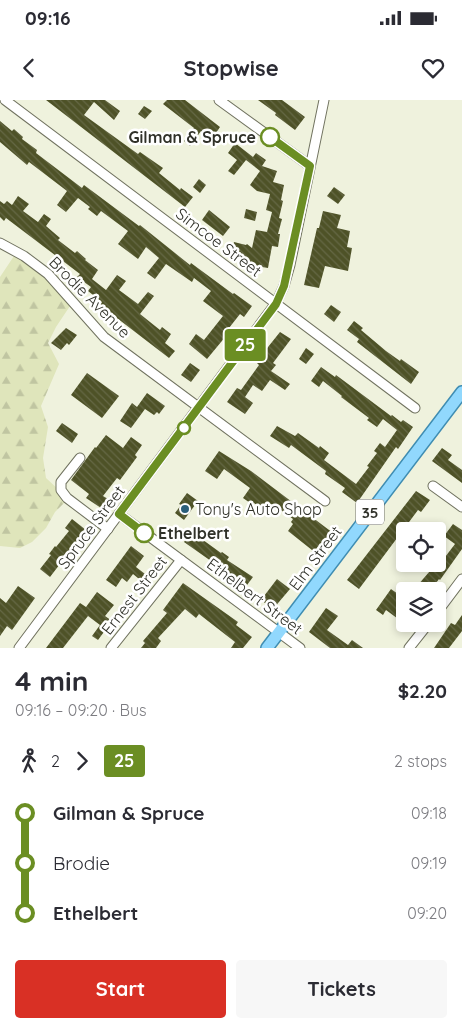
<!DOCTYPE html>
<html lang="en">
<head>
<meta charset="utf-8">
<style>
  body { margin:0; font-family:Quicksand,sans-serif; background:#f7f7f7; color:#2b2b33; height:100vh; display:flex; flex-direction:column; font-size:19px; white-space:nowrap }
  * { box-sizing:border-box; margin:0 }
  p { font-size:16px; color:#7c7c81 }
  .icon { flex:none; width:28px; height:28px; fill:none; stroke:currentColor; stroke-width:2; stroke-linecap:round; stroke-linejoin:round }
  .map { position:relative; height:548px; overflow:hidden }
  .drawer { display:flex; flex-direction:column; background:#fff; flex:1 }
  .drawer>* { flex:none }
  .badge { padding:0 10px; border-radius:4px; font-size:18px; line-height:32px }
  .fabs { position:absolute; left:396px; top:422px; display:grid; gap:10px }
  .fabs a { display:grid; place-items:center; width:50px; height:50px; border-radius:5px; background:#fff; box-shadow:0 2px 8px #0003; font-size:25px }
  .map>.badge { position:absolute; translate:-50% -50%; box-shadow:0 0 0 2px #fff }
  .legs { display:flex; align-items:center; gap:8px; height:55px; padding:0 15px; font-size:16px }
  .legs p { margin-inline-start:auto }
  .overview { display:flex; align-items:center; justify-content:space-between; height:85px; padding:0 15px }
  h1 { font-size:28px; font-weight:700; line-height:38px }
  .cta { display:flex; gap:10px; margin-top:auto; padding:10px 15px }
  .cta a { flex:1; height:58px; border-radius:5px; background:#d93025; color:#fff; font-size:20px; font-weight:700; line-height:58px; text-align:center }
  .cta a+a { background:#f7f7f7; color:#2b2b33 }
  ul { padding:0 15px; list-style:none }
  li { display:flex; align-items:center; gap:18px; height:50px; font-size:19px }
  li i { display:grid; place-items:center; width:8px; height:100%; margin:0 6px; background:currentColor }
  li i::after { content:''; width:12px; height:12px; margin:-6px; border:4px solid; border-radius:50%; background:#fff }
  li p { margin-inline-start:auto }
  li:first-child i { background:linear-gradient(#0000 50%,currentColor 0) }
  li:last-child i { background:linear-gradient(currentColor 50%,#0000 0) }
  .status { display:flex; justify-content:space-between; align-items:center; height:35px; padding:0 25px; background:#fff; direction:ltr }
  .status svg { height:14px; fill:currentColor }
  header { display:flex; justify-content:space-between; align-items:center; height:65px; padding:0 15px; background:#fff; font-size:22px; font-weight:700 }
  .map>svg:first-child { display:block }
  .forest { fill:url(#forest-firs) }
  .building { fill:url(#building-back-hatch) }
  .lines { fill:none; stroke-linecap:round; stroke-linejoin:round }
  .minor-casing { stroke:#70725f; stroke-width:11 }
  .major-casing { stroke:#3f8db2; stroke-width:14 }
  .minor { stroke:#fff; stroke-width:9 }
  .major { stroke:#91d8fd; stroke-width:11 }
  .line-1-casing { stroke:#fff; stroke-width:11 }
  .line-1 { stroke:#6b8e23; stroke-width:8 }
  .stop-1-dot { fill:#fff; stroke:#6b8e23; stroke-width:2.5 }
  .poi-dot { fill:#2a5e7a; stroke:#fff; stroke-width:2 }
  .labels { text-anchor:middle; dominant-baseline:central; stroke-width:5; stroke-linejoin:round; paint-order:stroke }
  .shield { fill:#fff; stroke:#6e6f69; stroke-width:1 }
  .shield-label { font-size:15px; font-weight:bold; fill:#303129 }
  .stop-label { font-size:16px; font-weight:bold; fill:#303129; stroke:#fff; text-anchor:end }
  .street-label { font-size:16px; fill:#303129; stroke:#fff }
  .poi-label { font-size:16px; fill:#303129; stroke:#fff; text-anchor:start }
</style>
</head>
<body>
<div class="status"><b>09:16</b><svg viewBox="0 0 49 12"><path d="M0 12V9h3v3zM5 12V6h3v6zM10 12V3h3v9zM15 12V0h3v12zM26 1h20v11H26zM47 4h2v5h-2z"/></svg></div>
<header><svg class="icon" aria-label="back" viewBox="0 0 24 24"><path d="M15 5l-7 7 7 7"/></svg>Stopwise<svg class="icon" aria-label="heart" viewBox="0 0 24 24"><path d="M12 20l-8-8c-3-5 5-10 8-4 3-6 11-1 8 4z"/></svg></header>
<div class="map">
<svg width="462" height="548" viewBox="0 0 462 548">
  <defs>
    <pattern id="forest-firs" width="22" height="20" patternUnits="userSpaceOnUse" patternTransform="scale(1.25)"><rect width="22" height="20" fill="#dfe5bb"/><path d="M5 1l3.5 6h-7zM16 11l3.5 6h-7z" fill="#c0c5a1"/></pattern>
    <pattern id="building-back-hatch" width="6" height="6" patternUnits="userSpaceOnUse" patternTransform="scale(1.25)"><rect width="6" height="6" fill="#4e5227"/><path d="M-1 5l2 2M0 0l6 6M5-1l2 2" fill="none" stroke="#656845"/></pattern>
  </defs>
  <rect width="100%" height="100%" fill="#eff2dd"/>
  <path class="forest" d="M16,153L24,157L72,203L56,227L48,243L59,264L41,306L48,327L43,358L46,378L59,390L66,401L55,412L46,428L32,442L20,448L0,446V177Z"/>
  <g class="building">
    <path d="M46,0H105L120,11L114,20L94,2L84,15L138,54L140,52L163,68L159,73L180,90L181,88L193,97L185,107Z"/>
    <path d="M167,0H185L220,27L212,39L201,31L190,46L184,41L194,28L163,4Z"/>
    <path d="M258,0H282L305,17L295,30L275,15L276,13Z"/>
    <path d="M144,6L152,11L145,19L138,14Z"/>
    <path d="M0,21L12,31L14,29L23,37L22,39L37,50L36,53L82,88L84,85L139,126L140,125L190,165L191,163L233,194L234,193L252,206L244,217L240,214L229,228L231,230L207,259L189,244L196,234L204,240L223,216L203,201L211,191L194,178L192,182L166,164L155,179L147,173L159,158L146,147L138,159L118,144L128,131L101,111L97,116L88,109L90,107L78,98L66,112L57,105L67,91L29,62L27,65L0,42Z"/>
    <path d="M235,43L253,57L256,53L266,60L262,66L277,71L273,82L284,85L281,100L283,101L279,118L282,119L278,134H280L278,147L272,146L268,168L256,166L232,149L234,142L246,145L247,144L252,148L256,130L267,132L272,112L266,110L270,94L257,91L250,85L260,71L246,60L234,75L228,71L237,60L228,53Z"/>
    <path d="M199,79L206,85L200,93L193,87Z"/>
    <path d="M334,87L345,95L338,104L327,96Z"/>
    <path d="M18,96L29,104L23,111L38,122L44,114L51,119L46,126L60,138L58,140L75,153L77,151L86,159L85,160L98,170L92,179L106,190L117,175L126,181L119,190L138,204L148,192L154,196L140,214L160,230L162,227L171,234L165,243L175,251L169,258L100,205L102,202L88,191L91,187L77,177L80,174L6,118L4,121L0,117V101L4,104L7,101L12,105Z"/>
    <path d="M246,109L257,112L255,121L244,118Z"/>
    <path d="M209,110L230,127L223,136L202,120Z"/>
    <path d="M323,111L341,115L337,128L350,131L347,147L352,148L348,171L325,166L319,188L304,185L317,128H319Z"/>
    <path d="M331,205L341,212L334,222L324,214Z"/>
    <path d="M354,221L363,228L361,230L386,251L400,261L401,259L419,272L411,284L357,242L359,239L347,230Z"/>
    <path d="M66,228L77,235L69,245L67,243L61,250L51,243Z"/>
    <path d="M280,232L291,239L273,263L276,265L271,271L290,284L285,290L270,280L262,291L253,285L245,297L253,303L245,314L227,302L237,288L241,290L259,265L256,262Z"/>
    <path d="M306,248L314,254L306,264L299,259Z"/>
    <path d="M190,263L200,270L191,282L181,275Z"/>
    <path d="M321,267L335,277L336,275L391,316L392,315L401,322L403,320L413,327L398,349L396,347L357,403L342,392L345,388L325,374L326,371L291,345L289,348L270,336L277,326L295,336L298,333L319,348L320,346L329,353L324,360L356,384L369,367L367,366L377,353L374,351L380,343L385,347L397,330L383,319L377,327L367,320L369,318L341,297L342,296L323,281L319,287L311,281Z"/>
    <path d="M87,273L119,296L102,318L71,295Z"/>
    <path d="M147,293L165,306L159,314L157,312L154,315L145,309L131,328L120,321L132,303L137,307Z"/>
    <path d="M62,323L78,334L72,343L56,331Z"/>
    <path d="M106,335L123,348L131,337L142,345L135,355L137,357L120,380L117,378L103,396L108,399L101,408L86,398L89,394L71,380L95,347L96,348Z"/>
    <path d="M442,348L452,355L448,360L462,370V383L432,361Z"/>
    <path d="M219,351L251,371L333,433L317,454L288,431L293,424L291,422L293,419L274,405L267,413L254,403L253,405L243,398L250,388L224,369L217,379L205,371Z"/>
    <path d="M416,391L430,400L421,412L418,410L359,489L347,480Z"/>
    <path d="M187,393L198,401L184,420L175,413L181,405L179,404Z"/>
    <path d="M72,419L86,430L50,477L40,469L51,455L49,454L55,446L56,447L69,431L65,428Z"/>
    <path d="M453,424L462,430V449L440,480L439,479L430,491H424L417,486L436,464L439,465L455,444L444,436Z"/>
    <path d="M192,432L221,453L222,452L229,457L227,460L253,477L247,485L233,475L232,477L225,472L226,470L212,459L211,461L184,442Z"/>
    <path d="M131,446L144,456L136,467L149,477L144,483L133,474L127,482L122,478L116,487L106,480Z"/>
    <path d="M277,479L290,489L273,509L261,500Z"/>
    <path d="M183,483L238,522L236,525L252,537L243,548H231L235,542L199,514L196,518L185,509L158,538L161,541L156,548H141L145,543L143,541L167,513L163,510Z"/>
    <path d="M18,486L35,498L12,530L7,526L0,536V498L6,503Z"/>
    <path d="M391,489L405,499V524L386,510L383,515L376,510Z"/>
    <path d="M97,492L114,505L105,516L112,521L98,540L92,536L100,525L88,516L63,548H46L80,503L86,507Z"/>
    <path d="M326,508L338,516L327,530L348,545L352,540L363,548H330L309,532Z"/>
    <path d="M462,515V531L449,548H434L451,523L455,525Z"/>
  </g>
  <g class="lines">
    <g class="minor-casing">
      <g id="minor">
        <path d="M5,0L415,308"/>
        <path d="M219,0L310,66"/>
        <path d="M0,143L24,156L48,174L104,237L325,401"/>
        <path d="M80,358L61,382V390L67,398L108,429"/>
        <path d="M433,386L462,407"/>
        <path d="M119,414L300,548"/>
        <path d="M438,511L462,479"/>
        <path d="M19,548L276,203L284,186L290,165L324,0"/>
        <path d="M111,548L181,460"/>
        <path d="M409,548L428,524"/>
      </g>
    </g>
    <g class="major-casing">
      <path id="major" d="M267,548L462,292"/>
    </g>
    <use href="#minor" class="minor"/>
    <use href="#major" class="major"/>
  </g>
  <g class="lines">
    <g class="line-1-casing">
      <path id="line-1" d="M144,433L119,414L276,204L284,186L310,66L270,37"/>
    </g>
    <use href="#line-1" class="line-1"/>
  </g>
  <g class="stop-1-dot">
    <circle cx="270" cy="37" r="9"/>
    <circle cx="184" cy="328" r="6"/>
    <circle cx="144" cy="433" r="9"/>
  </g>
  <circle class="poi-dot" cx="185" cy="409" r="5"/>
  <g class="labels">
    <rect class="shield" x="356" y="399.5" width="28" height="25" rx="4"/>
    <g class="shield-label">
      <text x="370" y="412">35</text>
    </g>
    <g class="stop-label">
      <text x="256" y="37">Gilman &amp; Spruce</text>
      <text x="158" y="433" text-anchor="start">Ethelbert</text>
    </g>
    <g class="street-label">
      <text transform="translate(219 142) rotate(37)">Simcoe Street</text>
      <text transform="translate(90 197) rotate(45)">Brodie Avenue</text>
      <text transform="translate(91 427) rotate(-53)">Spruce Street</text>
      <text transform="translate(315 458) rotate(-53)">Elm Street</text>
      <text transform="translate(134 495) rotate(-52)">Ernest Street</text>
      <text transform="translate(255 496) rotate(37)">Ethelbert Street</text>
    </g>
    <g class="poi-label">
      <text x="195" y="409">Tony's Auto Shop</text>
    </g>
  </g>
</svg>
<div class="fabs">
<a><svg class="icon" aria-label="locate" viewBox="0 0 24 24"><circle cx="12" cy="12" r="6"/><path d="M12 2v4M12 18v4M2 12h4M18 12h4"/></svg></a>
<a><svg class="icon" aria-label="layers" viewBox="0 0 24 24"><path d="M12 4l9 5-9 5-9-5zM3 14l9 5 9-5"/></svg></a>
</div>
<b class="badge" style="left:245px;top:245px;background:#6b8e23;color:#fff">25</b>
</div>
<section class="drawer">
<div class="overview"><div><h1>4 min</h1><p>09:16 – 09:20 · Bus</p></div><b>$2.20</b></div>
<div class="legs"><svg class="icon" aria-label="walk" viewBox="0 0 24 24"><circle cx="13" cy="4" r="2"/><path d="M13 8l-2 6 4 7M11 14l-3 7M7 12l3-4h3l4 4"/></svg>2<svg class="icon" aria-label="forward" viewBox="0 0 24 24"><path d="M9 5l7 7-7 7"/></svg><b class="badge" style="background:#6b8e23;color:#fff">25</b><p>2 stops</p></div>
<ul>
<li><i style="color:#6b8e23"></i><b>Gilman &amp; Spruce</b><p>09:18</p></li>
<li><i style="color:#6b8e23"></i><span>Brodie</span><p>09:19</p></li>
<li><i style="color:#6b8e23"></i><b>Ethelbert</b><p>09:20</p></li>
</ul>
<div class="cta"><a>Start</a><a>Tickets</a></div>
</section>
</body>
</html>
